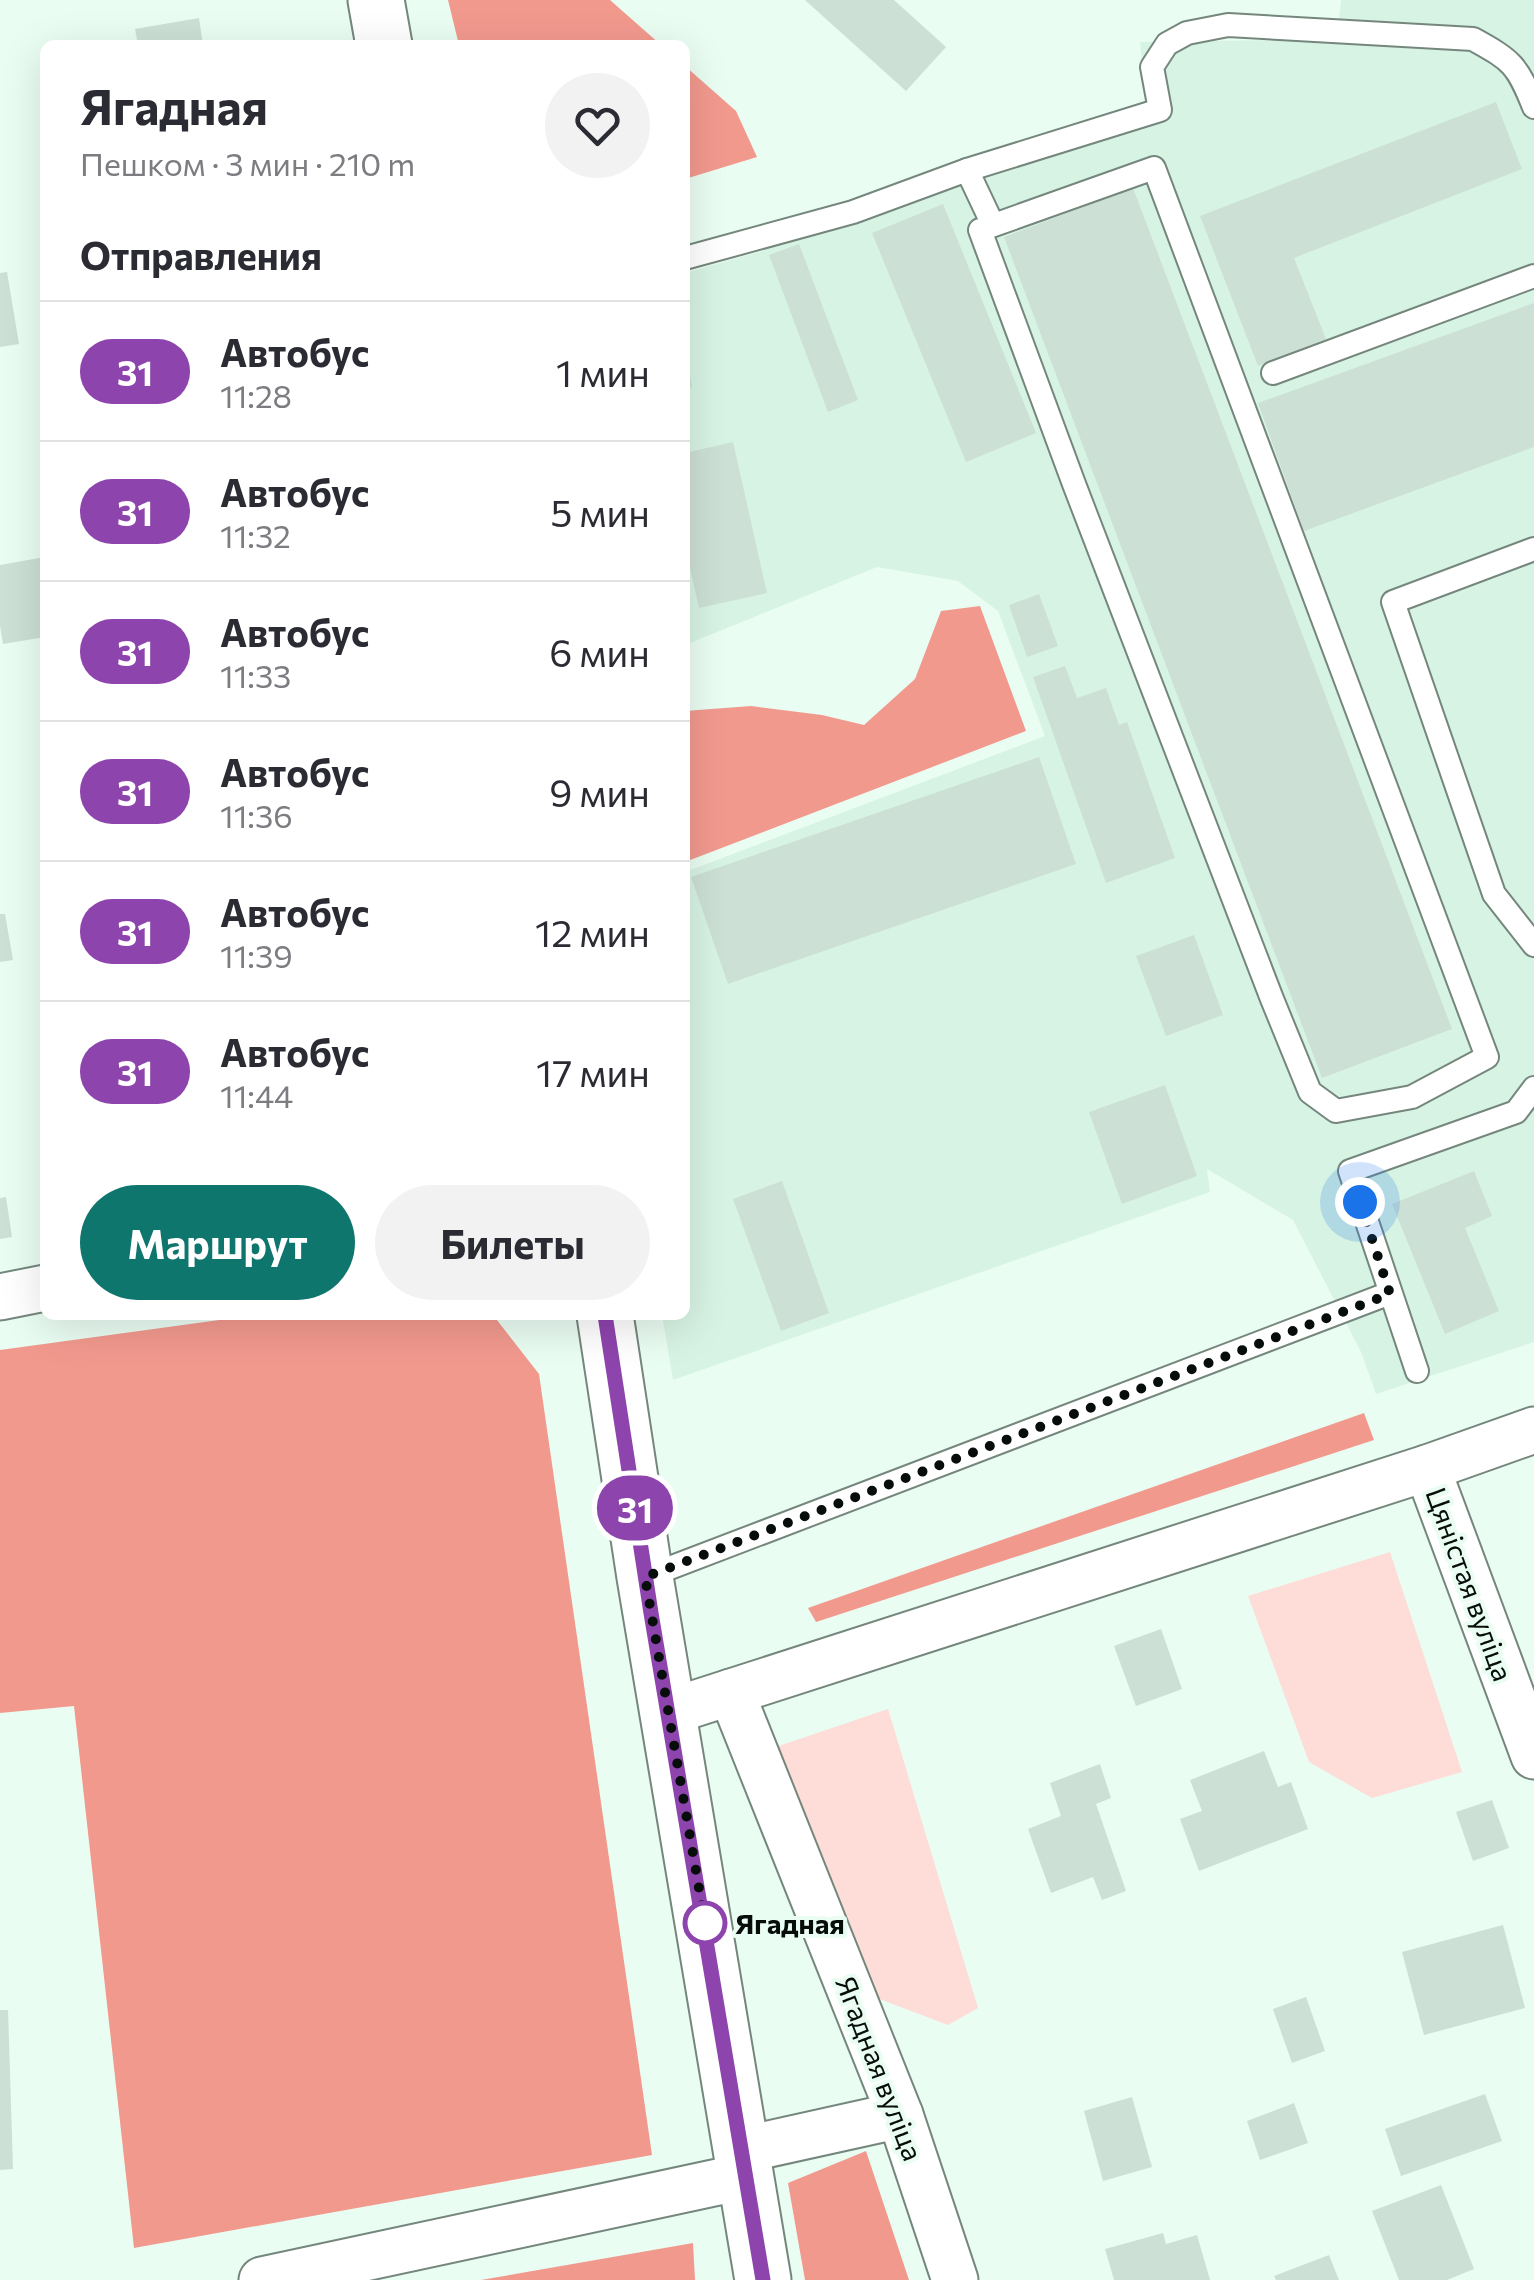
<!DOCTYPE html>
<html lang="ru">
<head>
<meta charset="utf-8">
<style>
  body { margin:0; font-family:Commissioner,sans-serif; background:#f2f2f3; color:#2b2b33; height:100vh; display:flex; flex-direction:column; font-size:38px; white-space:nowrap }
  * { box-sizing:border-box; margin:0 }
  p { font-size:32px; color:#7c7c81 }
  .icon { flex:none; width:55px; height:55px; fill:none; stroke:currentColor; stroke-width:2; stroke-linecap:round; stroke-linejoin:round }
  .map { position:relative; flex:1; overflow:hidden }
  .side { position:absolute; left:40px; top:40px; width:650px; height:1280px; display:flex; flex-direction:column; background:#fff; border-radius:15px; box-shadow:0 10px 40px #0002 }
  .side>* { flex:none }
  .badge { padding:0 20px; border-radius:32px; font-size:35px; line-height:65px }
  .you { position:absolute; width:50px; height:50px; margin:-25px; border:8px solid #fff; border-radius:50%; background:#1a73e8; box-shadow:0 0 0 15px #1a73e833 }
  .map>.badge { position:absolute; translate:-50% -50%; box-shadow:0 0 0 5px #fff }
  h2 { padding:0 40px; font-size:38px; line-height:90px }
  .round { display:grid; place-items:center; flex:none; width:105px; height:105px; border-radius:52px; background:#f2f2f3 }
  .head { display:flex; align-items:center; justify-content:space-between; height:170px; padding:0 40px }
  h1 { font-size:48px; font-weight:700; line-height:75px }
  .action { display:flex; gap:20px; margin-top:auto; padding:20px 40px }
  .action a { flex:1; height:115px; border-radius:60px; background:#0f766e; color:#fff; font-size:40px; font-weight:700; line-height:115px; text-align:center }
  .action a+a { background:#f2f2f3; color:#2b2b33 }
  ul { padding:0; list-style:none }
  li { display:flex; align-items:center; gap:30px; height:140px; padding:0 40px; border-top:2px solid #e1e1e2 }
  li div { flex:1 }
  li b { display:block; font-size:38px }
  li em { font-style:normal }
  li .badge { min-width:110px; font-weight:700; text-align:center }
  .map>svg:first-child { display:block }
  .built { fill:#d7f3e4 }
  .green { fill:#fedcd7 }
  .forest { fill:#f2998e }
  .building { fill:#cde0d5 }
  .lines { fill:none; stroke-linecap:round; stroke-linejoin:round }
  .service-casing { stroke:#75877d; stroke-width:26 }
  .minor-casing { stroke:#75877d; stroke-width:49 }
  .secondary-casing { stroke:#75877d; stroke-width:59 }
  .service { stroke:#fff; stroke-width:22 }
  .minor { stroke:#fff; stroke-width:45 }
  .secondary { stroke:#fff; stroke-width:55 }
  .line-casing { stroke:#fff; stroke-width:22 }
  .line { stroke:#8e44ad; stroke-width:15 }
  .walk { stroke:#070d0a; stroke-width:10; stroke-dasharray:0 18 }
  .stop-dot { fill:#fff; stroke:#8e44ad; stroke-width:5 }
  .labels { text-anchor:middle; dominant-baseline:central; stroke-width:8; stroke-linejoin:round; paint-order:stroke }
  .street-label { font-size:28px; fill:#070d0a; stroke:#eafdf3 }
  .stop-label { font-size:28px; font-weight:bold; fill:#070d0a; stroke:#eafdf3; text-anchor:start }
</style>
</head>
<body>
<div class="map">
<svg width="1534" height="2280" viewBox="0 0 1534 2280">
  <rect width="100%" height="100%" fill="#eafdf3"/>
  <path class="built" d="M1341,0H1534V1342L1376,1394L1361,1352L1293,1220L1207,1169L1210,1192L673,1380L662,1315H685V872L1045,736L998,611L958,581L877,567L685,645V273L762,251L969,183L1147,114L1140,42L1337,39Z"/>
  <g class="green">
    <path d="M1390,1552L1462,1772L1372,1798L1309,1762L1248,1596Z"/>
    <path d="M888,1709L978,2008L948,2025L869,1995L770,1749Z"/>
  </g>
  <g class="forest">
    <path d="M448,0H610L661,45H459Z"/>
    <path d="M685,66L736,111L757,157L685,179Z"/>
    <path d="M980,606L1026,731L685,862V711L751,706L822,715L864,725L915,679L941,611Z"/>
    <path d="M256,1315H493L539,1374L652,2155L134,2248L74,1706L0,1713V1350Z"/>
    <path d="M1364,1413L1374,1440L816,1622L808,1608Z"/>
    <path d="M866,2151L909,2280H805L788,2183Z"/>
    <path d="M693,2243L695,2280H481Z"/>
  </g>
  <g class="building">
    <path d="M805,0H894L946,47L906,91Z"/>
    <path d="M199,18L203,45H138L135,29Z"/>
    <path d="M1496,102L1522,169L1294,258L1326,339L1258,366L1200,216Z"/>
    <path d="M1133,188L1452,1029L1322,1078L1004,237Z"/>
    <path d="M943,204L1036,433L966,462L872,233Z"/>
    <path d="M799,244L858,400L828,412L769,255Z"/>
    <path d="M7,272L19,344L0,347V273Z"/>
    <path d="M1534,303V447L1304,531L1258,403Z"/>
    <path d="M685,361H687L692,387L685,388Z"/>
    <path d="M733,442L767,593L699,608L685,546V453Z"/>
    <path d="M45,557V637L3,644L0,626V565Z"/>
    <path d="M1039,594L1058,646L1027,657L1009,605Z"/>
    <path d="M1065,666L1077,698L1106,688L1119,725L1127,722L1175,858L1106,883L1033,677Z"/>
    <path d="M1039,757L1076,864L728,984L691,877Z"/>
    <path d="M0,914H5L13,960L0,962Z"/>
    <path d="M1194,935L1223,1015L1166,1036L1136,956Z"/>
    <path d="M1165,1085L1197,1176L1122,1204L1089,1112Z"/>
    <path d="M1474,1171L1492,1216L1465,1228L1499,1311L1445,1334L1392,1204Z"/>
    <path d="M782,1181L829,1313L781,1331L733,1199Z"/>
    <path d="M6,1197L12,1237L0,1239V1198Z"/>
    <path d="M1161,1629L1182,1689L1136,1706L1114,1646Z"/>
    <path d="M1264,1751L1278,1787L1291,1782L1308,1829L1199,1871L1180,1819L1202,1811L1190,1780Z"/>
    <path d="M1100,1764L1111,1798L1096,1804L1126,1891L1102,1900L1093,1877L1051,1893L1028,1829L1061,1816L1050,1783Z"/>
    <path d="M1492,1800L1509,1848L1473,1861L1456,1812Z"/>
    <path d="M1503,1925L1525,2008L1424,2035L1402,1952Z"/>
    <path d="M1306,1997L1325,2051L1292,2063L1273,2009Z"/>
    <path d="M0,2010H8L13,2169L0,2170Z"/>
    <path d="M1485,2094L1502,2141L1401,2176L1385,2129Z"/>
    <path d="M1132,2097L1152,2167L1103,2181L1084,2111Z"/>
    <path d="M1294,2103L1308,2143L1260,2160L1247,2121Z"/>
    <path d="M1441,2185L1474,2269L1447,2280H1399L1372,2211Z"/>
    <path d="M1163,2233L1166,2244L1197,2235L1210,2280H1114L1105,2249Z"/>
    <path d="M1329,2255L1339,2280H1276L1274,2276Z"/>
  </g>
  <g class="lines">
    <g class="service-casing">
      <g id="service">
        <path d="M1154,168L1487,1057L1412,1097L1336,1111L1310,1092L1272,999L1074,484L980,230Z"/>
        <path d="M967,170L1160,110L1152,67L1167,44L1187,33L1228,25L1473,39C1513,61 1517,65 1534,107"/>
        <path d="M685,258L853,212L967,170L993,225"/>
        <path d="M1273,373L1534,276"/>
        <path d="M1534,549L1393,602L1494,894L1534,945"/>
        <path d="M1417,1371L1350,1171L1516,1112L1534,1088"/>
        <path d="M646,1577L1390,1293"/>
      </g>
    </g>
    <g class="minor-casing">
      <g id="minor">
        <path d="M0,1297L45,1288"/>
        <path d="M1427,1468L1534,1756"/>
        <path d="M731,1692L900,2115L955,2280"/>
        <path d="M669,1712L1427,1468L1534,1430"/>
        <path d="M742,2150L900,2115"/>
        <path d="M262,2280L746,2176"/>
      </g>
    </g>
    <g class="secondary-casing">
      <g id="secondary">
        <path d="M376,0L384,45"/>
        <path d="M605,1315L645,1577L763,2280"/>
      </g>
    </g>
    <use href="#service" class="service"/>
    <use href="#minor" class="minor"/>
    <use href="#secondary" class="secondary"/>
  </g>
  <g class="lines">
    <g class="line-casing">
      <path id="line" d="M605,1315L651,1613L763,2280"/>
    </g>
    <use href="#line" class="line"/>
    <path class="walk" d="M705,1923L645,1577L1390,1294L1360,1202"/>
  </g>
  <circle class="stop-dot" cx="705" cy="1923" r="20"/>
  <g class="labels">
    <g class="street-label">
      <text transform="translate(1470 1584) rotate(70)">Цяністая вуліца</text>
      <text transform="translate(880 2068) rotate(69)">Ягадная вуліца</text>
    </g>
    <g class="stop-label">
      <text x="735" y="1923">Ягадная</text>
    </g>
  </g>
</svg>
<div class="you" style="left:1360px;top:1202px"></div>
<b class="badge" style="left:635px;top:1508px;background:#8e44ad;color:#fff">31</b>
<section class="side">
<div class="head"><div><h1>Ягадная</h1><p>Пешком · 3 мин · 210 m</p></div><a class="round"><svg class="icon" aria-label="heart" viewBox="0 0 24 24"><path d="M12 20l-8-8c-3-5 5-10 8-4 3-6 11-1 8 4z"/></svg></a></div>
<h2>Отправления</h2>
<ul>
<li><span class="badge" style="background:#8e44ad;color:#fff">31</span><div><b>Автобус</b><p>11:28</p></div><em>1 мин</em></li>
<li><span class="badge" style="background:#8e44ad;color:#fff">31</span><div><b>Автобус</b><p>11:32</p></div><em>5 мин</em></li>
<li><span class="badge" style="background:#8e44ad;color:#fff">31</span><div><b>Автобус</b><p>11:33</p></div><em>6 мин</em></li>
<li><span class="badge" style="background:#8e44ad;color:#fff">31</span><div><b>Автобус</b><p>11:36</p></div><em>9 мин</em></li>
<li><span class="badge" style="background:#8e44ad;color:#fff">31</span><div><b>Автобус</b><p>11:39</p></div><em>12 мин</em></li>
<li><span class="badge" style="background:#8e44ad;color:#fff">31</span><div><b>Автобус</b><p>11:44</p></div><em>17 мин</em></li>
</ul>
<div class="action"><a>Маршрут</a><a>Билеты</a></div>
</section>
</div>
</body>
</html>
